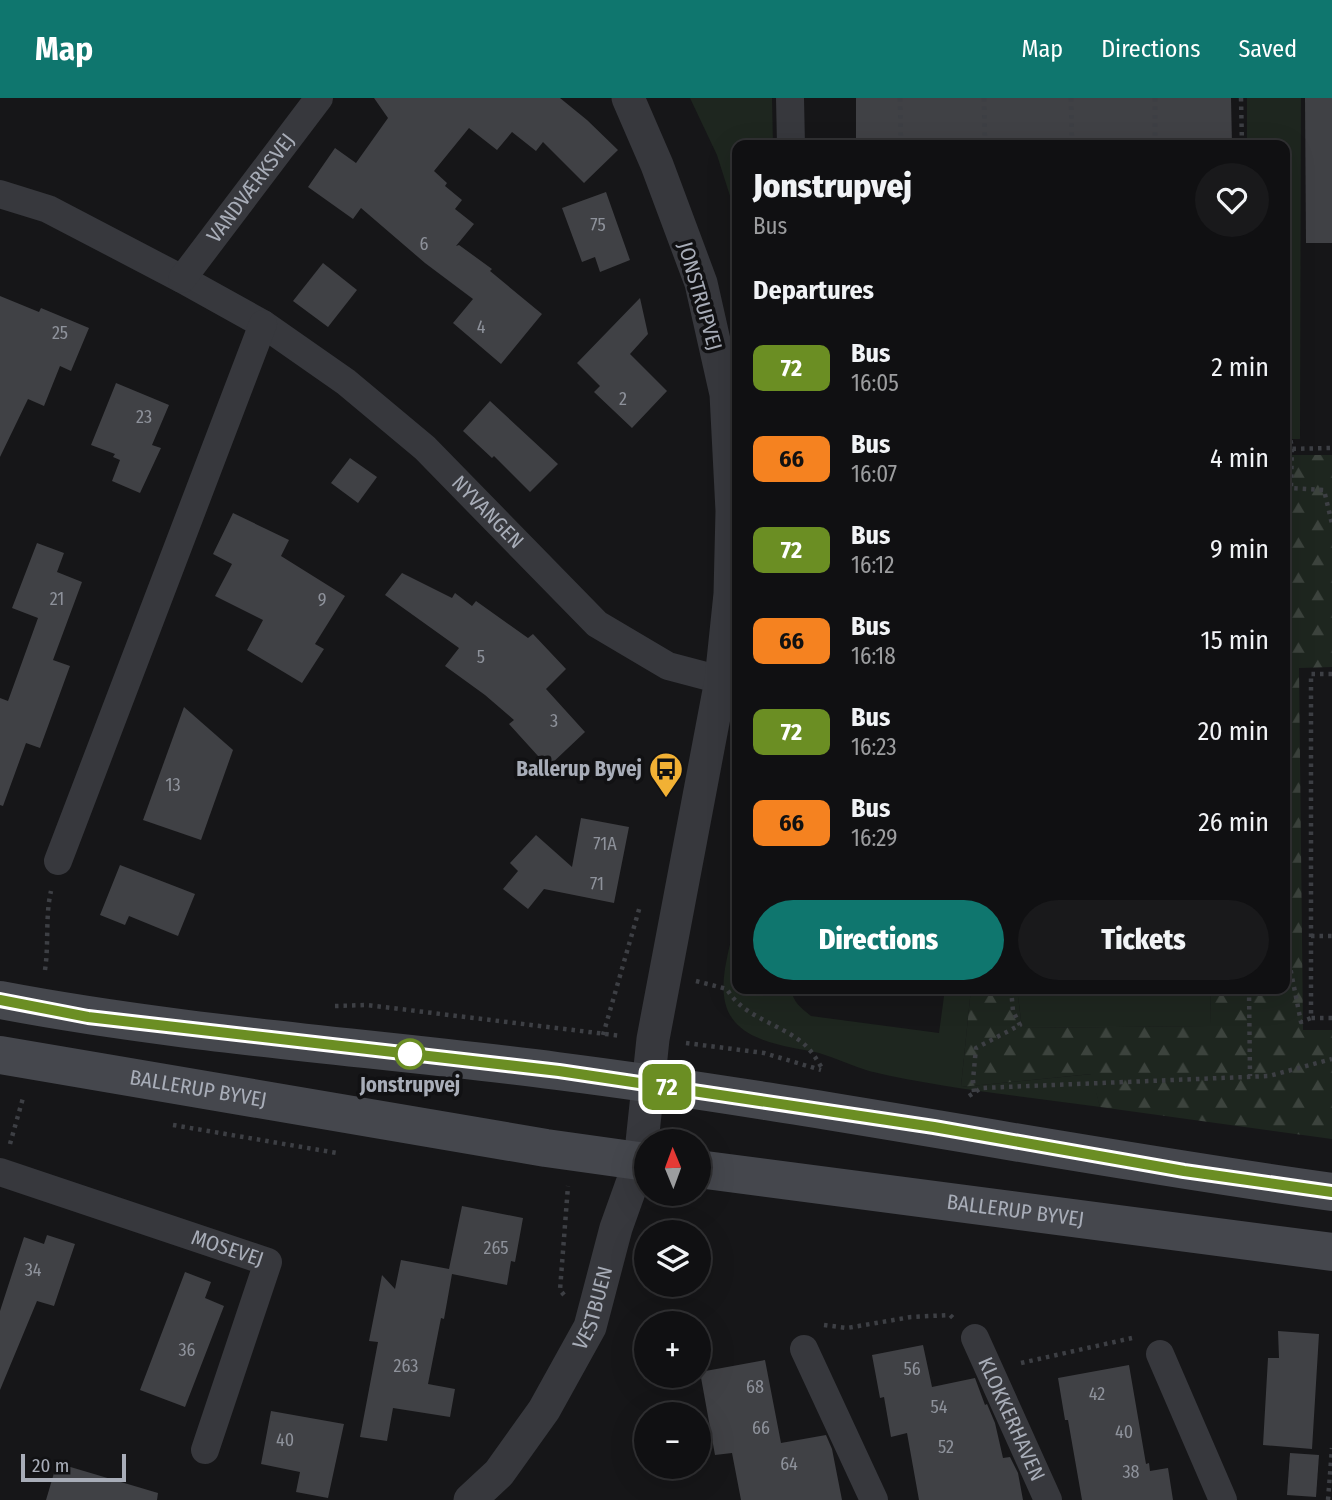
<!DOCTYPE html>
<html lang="en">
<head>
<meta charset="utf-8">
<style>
  body { margin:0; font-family:"Fira Sans Condensed",sans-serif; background:#19191b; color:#f1f3f6; height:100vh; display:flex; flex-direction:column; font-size:26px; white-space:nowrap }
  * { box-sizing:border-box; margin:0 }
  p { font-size:23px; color:#9c9d9f }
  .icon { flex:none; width:38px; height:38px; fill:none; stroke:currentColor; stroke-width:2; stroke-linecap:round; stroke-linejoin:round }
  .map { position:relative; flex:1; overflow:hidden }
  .panel { position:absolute; left:732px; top:42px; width:558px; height:854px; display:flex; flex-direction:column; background:#101012; border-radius:14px; box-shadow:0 7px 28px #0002,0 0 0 2px #303032 }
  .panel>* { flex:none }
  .badge { padding:0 14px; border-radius:10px; font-size:24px; line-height:46px }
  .needle { width:46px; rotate:359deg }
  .buttons { position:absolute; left:634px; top:1031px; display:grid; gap:14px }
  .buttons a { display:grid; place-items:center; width:77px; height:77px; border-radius:50%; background:#101012; box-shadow:0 7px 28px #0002,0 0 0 2px #303032; font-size:35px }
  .scale { position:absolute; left:21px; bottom:18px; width:105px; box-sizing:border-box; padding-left:7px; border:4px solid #a8adb8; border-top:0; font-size:19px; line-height:24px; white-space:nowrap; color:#a8adb8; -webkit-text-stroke:5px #111113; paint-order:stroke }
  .map>.badge { position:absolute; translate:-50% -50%; box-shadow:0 0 0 4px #fff }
  h2 { padding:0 21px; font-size:26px; line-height:63px }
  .round { display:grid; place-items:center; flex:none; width:74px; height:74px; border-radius:37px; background:#19191b }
  .overview { display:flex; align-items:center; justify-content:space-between; height:119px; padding:0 21px }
  h1 { font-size:33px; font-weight:800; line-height:52px }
  .button { display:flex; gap:14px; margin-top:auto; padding:14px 21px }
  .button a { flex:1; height:80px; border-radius:42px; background:#0f766e; color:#fff; font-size:28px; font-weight:800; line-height:80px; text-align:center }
  .button a+a { background:#19191b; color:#f1f3f6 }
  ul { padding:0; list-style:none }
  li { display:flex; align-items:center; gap:21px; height:91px; padding:0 21px }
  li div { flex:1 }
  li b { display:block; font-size:26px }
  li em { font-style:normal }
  li .badge { min-width:77px; font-weight:700; text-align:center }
  header { display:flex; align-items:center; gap:42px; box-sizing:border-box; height:98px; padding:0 35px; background:#0f766e; color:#fff }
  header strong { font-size:33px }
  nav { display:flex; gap:38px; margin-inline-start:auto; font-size:24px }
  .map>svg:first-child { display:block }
  .green { fill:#1e261f }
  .forest { fill:url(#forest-firs) }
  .building { fill:#404145 }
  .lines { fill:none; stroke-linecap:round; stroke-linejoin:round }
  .path { stroke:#3d3f44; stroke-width:4.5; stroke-dasharray:3.5 5; stroke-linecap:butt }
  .minor { stroke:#37383d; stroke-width:28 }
  .tertiary { stroke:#37383d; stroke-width:33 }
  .secondary { stroke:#45474d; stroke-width:38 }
  .line-casing { stroke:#fff; stroke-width:16 }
  .line { stroke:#6b8e23; stroke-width:10 }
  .stop-dot { fill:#fff; stroke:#6b8e23; stroke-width:3.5 }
  .labels { text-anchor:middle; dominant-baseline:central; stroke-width:7; stroke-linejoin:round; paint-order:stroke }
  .number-label { font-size:18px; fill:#8e929b }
  .street-label { font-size:21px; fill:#a8adb8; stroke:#111113 }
  .poi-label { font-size:21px; font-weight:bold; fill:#a8adb8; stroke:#111113; text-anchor:end }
  .stop-label { font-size:21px; font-weight:bold; fill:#a8adb8; stroke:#111113 }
</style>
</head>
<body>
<header>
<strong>Map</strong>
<nav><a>Map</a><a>Directions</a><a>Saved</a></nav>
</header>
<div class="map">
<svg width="1332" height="1402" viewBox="0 0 1332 1402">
  <defs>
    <pattern id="forest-firs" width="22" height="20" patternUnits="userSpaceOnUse" patternTransform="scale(1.75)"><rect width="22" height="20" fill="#1e261f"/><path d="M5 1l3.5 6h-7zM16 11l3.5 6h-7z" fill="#3c433d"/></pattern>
  </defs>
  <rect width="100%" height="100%" fill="#161618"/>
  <g class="green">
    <path d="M690,0H772L773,47H737V120L717,57Z"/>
    <path d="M1247,0H1301L1300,341H1285L1284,47H1247Z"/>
    <path d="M737,817V891H791C793,904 801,910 811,918L939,935L945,891H971L961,989L1092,976L1100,1009C1023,998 944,991 869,973C852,968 836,960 819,955C793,949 754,946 735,924C711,897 731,849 737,817Z"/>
    <path d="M1017,891H1211L1210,928L1022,930Z"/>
  </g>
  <path class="forest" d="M1285,357H1332V569L1299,570L1303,932H1332V1041L1100,1009L1091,976L961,989L971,891H1017L1022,930L1210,928L1211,891H1284Z"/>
  <g class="building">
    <path d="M374,0H560L587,22L618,52L584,85L543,44L536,53L512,34L497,52L469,30L434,73L447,85L445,88L462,102L455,111L474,126L456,148L459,147L492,171L490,173L542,216L501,266L453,225L473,201L425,165L361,110L353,121L308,89L335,50L356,65L388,20Z"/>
    <path d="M856,0H1231L1232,47H856Z"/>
    <path d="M1305,0H1332V145H1306Z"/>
    <path d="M606,94L630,162L600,174L595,159L582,164L562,110Z"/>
    <path d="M323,165L357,192L328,229L293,203Z"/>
    <path d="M0,198L39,214L41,210L89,230L71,273L60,268L44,308L28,301L0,359Z"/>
    <path d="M640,200L648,236L630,256L667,293L632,330L594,294L600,288L577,265Z"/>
    <path d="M116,285L169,307L152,347L161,350L140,395L112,383L120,362L113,359L115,356L91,347Z"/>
    <path d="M490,303L558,366L530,394L494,358L492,360L463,333Z"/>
    <path d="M350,360L377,379L358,405L331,385Z"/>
    <path d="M233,415L289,442L281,458L345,498L315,546L324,551L302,585L247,552L263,522L215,498L232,466L213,456Z"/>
    <path d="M37,445L64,455L57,474L82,484L53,562L70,568L40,650L26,645L3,708L0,707V600L8,603L38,520L12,510Z"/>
    <path d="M402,475L452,500L455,495L472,508L476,503L528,540L533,536L566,571L546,591L585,634L548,669L509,626L514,622L485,597L445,568L459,550L385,497Z"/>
    <path d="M184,609L233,652L201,742L143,722Z"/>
    <path d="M581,720L629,729L614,805L544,791L528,811L503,791L518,773L510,765L536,737L572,769Z"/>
    <path d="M120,767L195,796L178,838L129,818L125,827L100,817Z"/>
    <path d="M462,1108L523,1120L515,1164L511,1163L507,1187L452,1176L444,1221L441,1220L428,1286L455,1291L450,1319L393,1310L387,1343L360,1339L378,1244L369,1243L382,1177L395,1191L401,1162L449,1171Z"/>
    <path d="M47,1137L75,1146L54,1208L37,1203L0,1292V1213L24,1139L44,1146Z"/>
    <path d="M185,1174L211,1184L205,1200L224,1208L185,1309L140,1292Z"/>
    <path d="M1278,1233L1319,1236L1312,1351L1263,1347L1268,1260H1279Z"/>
    <path d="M923,1247L932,1289L975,1280L985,1307L987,1306L995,1325L1003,1360L1010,1359L1018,1375L1023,1402H919L907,1335L891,1339L884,1299L880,1300L872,1257Z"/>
    <path d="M765,1262L781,1345L826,1337L832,1351L842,1402H741L732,1355L715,1357L700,1274Z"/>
    <path d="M1129,1267L1146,1366L1149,1365L1150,1373L1168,1370L1173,1402H1082L1068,1322H1065L1058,1280Z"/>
    <path d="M271,1313L344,1326L328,1400L296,1394L300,1374L261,1366Z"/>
    <path d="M1290,1355L1319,1357L1316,1399L1287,1397Z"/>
    <path d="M57,1365L158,1395L157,1402H46Z"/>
  </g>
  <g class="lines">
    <g class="path">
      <path d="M900,0L901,47"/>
      <path d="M984,0L985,47"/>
      <path d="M1071,0L1072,47"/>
      <path d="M1155,0V47"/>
      <path d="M1241,0L1242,47"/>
      <path d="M1284,309L1292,350L1291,390L1324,392L1332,426"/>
      <path d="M1284,351L1332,350"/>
      <path d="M1284,405L1291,390"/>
      <path d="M1332,576H1311V920H1332"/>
      <path d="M1311,838H1332"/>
      <path d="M1284,839L1301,924L1311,920"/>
      <path d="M45,872C49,846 45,819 51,793"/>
      <path d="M696,883L727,891C741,917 776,925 799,942C810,950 816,960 823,972"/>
      <path d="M1249,891L1250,978"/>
      <path d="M335,908L367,907L622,938"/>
      <path d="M603,937L640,808"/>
      <path d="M686,945L764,955L821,972"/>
      <path d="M974,994L973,982L976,950L1020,927L1013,913L1011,891"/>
      <path d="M969,998L981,990L1269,978L1332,961"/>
      <path d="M173,1027L337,1055"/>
      <path d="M10,1046L23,1000"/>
      <path d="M661,1102L680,1104"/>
      <path d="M564,1197L560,1192L568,1088"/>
      <path d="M824,1227L847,1230L911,1219L950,1217L953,1220"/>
      <path d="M1021,1265L1132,1240"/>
      <path d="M1328,1402L1332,1350"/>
    </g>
    <g class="minor">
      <path d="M790,0L791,47"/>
      <path id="s1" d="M0,96L48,111L182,181L263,226L346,284L425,350L597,526L668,568L721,582"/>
      <path id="s2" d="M182,181L319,0"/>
      <path d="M58,763L263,226"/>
      <path id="s3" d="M0,1074L268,1164L205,1352"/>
      <path id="s4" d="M975,1240L1048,1402"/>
      <path d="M804,1251L874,1402"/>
      <path d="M1160,1256L1223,1402"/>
    </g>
    <path class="tertiary" id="s5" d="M470,1402L499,1375L544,1312L590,1229L616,1130L640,1063L653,941L721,582L730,496L732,413L726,296L701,185L657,67L628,0"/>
    <g class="secondary">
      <path d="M0,902C184,937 371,949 557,973C816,1006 1073,1058 1332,1094"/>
      <path id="s6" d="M0,957L546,1050L646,1064"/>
      <path id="s7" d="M698,1071L1332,1154"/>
    </g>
  </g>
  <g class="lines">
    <g class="line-casing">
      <path id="line" d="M0,902L88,919L559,973L934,1029L1184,1073L1332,1094"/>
    </g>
    <use href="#line" class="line"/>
  </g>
  <defs>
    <g id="bus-pin" transform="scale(1.75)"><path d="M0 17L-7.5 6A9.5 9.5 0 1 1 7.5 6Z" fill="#f2b134" stroke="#111113"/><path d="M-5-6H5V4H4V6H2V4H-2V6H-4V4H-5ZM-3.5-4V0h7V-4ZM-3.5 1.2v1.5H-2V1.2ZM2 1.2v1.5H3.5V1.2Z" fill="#111"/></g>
  </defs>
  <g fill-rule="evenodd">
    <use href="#bus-pin" x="666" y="671"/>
  </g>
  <circle class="stop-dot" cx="410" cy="956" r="14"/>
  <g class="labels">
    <g class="number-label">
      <text x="598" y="127">75</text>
      <text x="424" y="146">6</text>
      <text x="481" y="229">4</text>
      <text x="60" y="235">25</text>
      <text x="623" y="301">2</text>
      <text x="144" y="319">23</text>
      <text x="57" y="501">21</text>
      <text x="322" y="502">9</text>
      <text x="481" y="559">5</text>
      <text x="554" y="623">3</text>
      <text x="173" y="687">13</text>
      <text x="605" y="746">71A</text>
      <text x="597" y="786">71</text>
      <text x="496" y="1150">265</text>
      <text x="33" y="1172">34</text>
      <text x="187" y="1252">36</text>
      <text x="406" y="1268">263</text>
      <text x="912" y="1271">56</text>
      <text x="755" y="1289">68</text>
      <text x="1097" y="1296">42</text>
      <text x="939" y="1309">54</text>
      <text x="761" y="1330">66</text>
      <text x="1124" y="1334">40</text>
      <text x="285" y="1342">40</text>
      <text x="946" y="1349">52</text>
      <text x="789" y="1366">64</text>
      <text x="1131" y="1374">38</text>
    </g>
    <g class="street-label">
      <text stroke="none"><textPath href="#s2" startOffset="114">VANDVÆRKSVEJ</textPath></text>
      <text transform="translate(700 198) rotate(74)">JONSTRUPVEJ</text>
      <text stroke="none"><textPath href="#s1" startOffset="588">NYVANGEN</textPath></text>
      <text stroke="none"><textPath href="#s6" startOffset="201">BALLERUP BYVEJ</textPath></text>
      <text stroke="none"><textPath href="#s7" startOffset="320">BALLERUP BYVEJ</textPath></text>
      <text stroke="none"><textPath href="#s3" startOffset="240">MOSEVEJ</textPath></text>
      <text stroke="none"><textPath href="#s5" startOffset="231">VESTBUEN</textPath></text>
      <text stroke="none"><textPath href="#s4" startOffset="89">KLOKKERHAVEN</textPath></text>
    </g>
    <g class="poi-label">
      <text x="642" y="671">Ballerup Byvej</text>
    </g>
    <g class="stop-label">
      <text x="410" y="987">Jonstrupvej</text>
    </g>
  </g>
</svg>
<div class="buttons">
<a><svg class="needle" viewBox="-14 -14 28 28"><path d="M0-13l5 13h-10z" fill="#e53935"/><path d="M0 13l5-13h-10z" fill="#9c9d9f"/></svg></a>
<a><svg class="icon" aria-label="layers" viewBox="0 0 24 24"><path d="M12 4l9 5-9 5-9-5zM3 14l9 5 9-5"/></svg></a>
<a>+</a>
<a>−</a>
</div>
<div class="scale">20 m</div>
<b class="badge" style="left:667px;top:989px;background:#6b8e23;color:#fff">72</b>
<section class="panel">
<div class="overview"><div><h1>Jonstrupvej</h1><p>Bus</p></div><a class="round"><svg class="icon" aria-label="heart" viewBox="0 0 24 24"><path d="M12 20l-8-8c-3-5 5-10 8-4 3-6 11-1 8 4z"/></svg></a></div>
<h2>Departures</h2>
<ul>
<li><span class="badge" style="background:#6b8e23;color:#fff">72</span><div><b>Bus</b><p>16:05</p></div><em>2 min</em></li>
<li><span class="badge" style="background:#f58220;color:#111">66</span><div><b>Bus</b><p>16:07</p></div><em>4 min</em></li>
<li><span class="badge" style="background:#6b8e23;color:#fff">72</span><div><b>Bus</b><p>16:12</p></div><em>9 min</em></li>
<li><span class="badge" style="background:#f58220;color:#111">66</span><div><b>Bus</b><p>16:18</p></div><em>15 min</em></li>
<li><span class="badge" style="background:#6b8e23;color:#fff">72</span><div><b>Bus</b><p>16:23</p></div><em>20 min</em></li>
<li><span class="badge" style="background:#f58220;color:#111">66</span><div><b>Bus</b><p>16:29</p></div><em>26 min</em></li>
</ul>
<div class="button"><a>Directions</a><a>Tickets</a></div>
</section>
</div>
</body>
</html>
